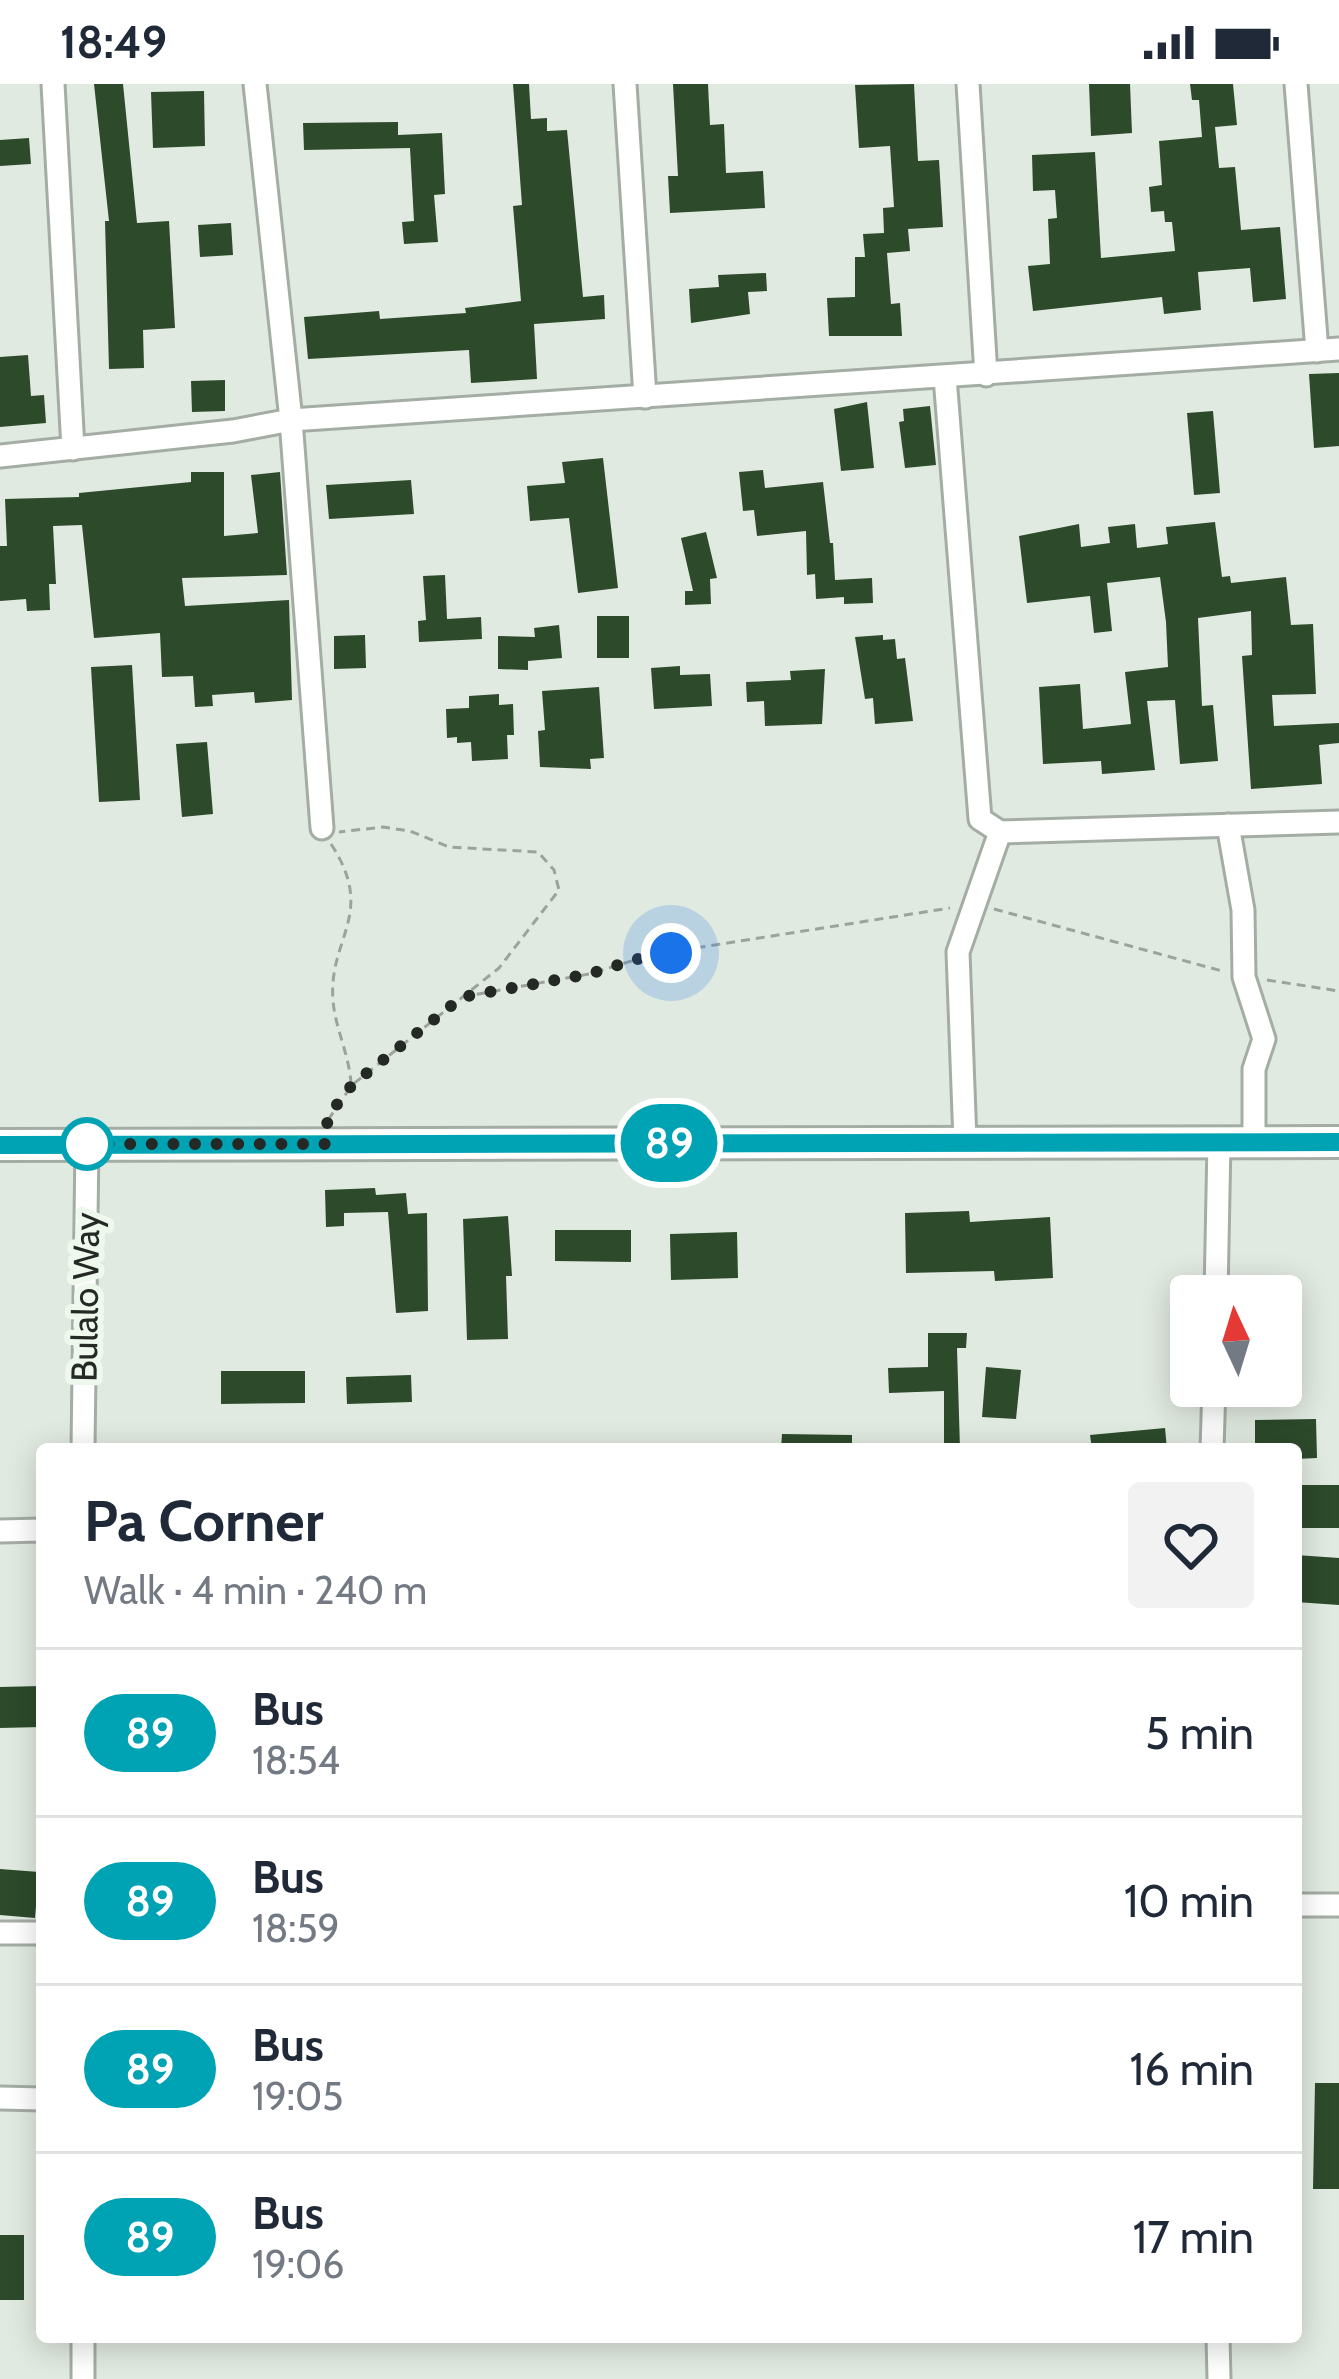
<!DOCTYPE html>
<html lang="en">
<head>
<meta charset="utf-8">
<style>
  body { margin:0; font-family:Cabin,sans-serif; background:#f2f2f3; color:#1f2937; height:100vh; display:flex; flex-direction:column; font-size:45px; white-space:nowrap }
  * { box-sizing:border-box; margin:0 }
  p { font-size:39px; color:#747a83 }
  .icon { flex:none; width:66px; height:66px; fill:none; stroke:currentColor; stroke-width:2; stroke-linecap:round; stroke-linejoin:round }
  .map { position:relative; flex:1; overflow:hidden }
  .details { position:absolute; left:36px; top:1359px; width:1266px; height:900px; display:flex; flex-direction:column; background:#fff; border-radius:12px; box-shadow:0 6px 30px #0003 }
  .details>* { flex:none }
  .badge { padding:0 24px; border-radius:39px; font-size:42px; line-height:78px }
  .needle { width:78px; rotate:356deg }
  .tools { position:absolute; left:1170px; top:1191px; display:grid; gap:24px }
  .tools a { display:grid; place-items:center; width:132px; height:132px; border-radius:12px; background:#fff; box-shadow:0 6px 30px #0003; font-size:60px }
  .you { position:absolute; width:60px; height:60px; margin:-30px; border:9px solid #fff; border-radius:50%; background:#1a73e8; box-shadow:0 0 0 18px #1a73e833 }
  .map>.badge { position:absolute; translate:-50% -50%; box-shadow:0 0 0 6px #fff }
  .round { display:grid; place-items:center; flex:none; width:126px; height:126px; border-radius:12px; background:#f2f2f3 }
  .head { display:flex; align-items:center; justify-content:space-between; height:204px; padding:0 48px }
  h1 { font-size:57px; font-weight:700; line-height:90px }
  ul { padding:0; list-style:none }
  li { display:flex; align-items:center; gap:36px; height:168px; padding:0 48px; border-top:3px solid #e0e1e3 }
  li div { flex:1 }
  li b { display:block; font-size:45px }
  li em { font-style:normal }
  li .badge { min-width:132px; font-weight:700; text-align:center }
  .status { display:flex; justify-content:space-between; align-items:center; height:84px; padding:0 60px; background:#fff; direction:ltr }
  .status svg { height:33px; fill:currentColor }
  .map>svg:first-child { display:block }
  .building { fill:#2d4a2b }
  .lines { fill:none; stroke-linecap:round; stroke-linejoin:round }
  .street-casing { stroke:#a4ada3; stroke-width:27 }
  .secondary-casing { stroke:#a4ada3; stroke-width:36 }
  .path { stroke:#9ca39b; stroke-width:3; stroke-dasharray:9 6; stroke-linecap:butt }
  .street { stroke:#fff; stroke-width:21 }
  .secondary { stroke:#fff; stroke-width:30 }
  .line-casing { stroke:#fff; stroke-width:27 }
  .line { stroke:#00a3b4; stroke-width:18 }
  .walk { stroke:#252925; stroke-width:12; stroke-dasharray:0 21.6 }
  .stop-dot { fill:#fff; stroke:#00a3b4; stroke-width:6 }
  .labels { text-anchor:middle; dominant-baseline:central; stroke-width:12; stroke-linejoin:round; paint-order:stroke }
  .street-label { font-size:36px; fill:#252925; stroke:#eef8ed }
</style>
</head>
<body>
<div class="status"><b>18:49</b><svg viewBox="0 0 49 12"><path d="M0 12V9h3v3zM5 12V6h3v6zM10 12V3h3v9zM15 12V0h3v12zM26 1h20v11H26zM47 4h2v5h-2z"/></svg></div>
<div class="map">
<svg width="1339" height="2295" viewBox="0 0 1339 2295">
  <rect width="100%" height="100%" fill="#e1eae0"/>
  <g class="building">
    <path d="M94,0H123L137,139L169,137L175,244L143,246L144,284L109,285L105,137H109Z"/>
    <path d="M513,0H529L531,35L547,34V47L567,46L583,213L604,211L605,235L534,240L537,295L471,299L469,266L308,275L304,233L379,227L380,235L466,229L465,224L521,217L513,122L522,121Z"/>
    <path d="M673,0H708L710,41L724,40L726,89L763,87L765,124L670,129L668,92H678Z"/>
    <path d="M914,0L918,77L939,76L943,143L908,145L910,167L887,169L891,220L900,219L902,252H829L827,214L855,213V173H865L863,150L884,149L883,124L894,123L890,62L859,64L855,1Z"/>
    <path d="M1089,0H1130L1132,49L1091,52Z"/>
    <path d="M1190,0H1233L1237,41L1215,43L1219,84L1235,83L1241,146L1280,143L1286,215L1253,218L1250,184L1198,188L1201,226L1164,230L1162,213L1033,227L1028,182L1050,180L1048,135L1057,134L1055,106L1033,107L1032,71L1095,68L1101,174L1175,167L1172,138H1165L1164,127L1151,128L1149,103L1162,101L1159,57L1202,53L1199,16H1192Z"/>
    <path d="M204,7L205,62L153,64L151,8Z"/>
    <path d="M398,38V51L442,49L445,110L434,111L438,158L404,160L402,138L414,137L410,64L304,66L303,39Z"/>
    <path d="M29,54L31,80L0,82V56Z"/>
    <path d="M231,139L233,171L200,173L198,141Z"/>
    <path d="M766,189L767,207L748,208L750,230L691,239L689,205L719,203L718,191Z"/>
    <path d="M28,271L31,312L44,311L46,339L0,343V273Z"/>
    <path d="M1339,289V362L1314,364L1309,290Z"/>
    <path d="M225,296V327L192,328L191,297Z"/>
    <path d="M867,318L874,384L841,387L834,325Z"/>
    <path d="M930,322L936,381L905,384L899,338L904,337L903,325Z"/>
    <path d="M1213,327L1220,409L1194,411L1187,329Z"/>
    <path d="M603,374L618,504L578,509L569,434L530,437L527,402L565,399L562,378Z"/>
    <path d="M763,386L765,404L823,398L830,459H833L835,496L872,494L873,519L844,520V513L816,515L815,490L807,491L806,447L757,452L754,426L743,427L739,388Z"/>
    <path d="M191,388H224V452L258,449L251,391L280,388L287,491L182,494L185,522L289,516L292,616L255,619L254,608L212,611L213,622L195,623L193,592L162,593L160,549L94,554L82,441L53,442L56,500H49L50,526L27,527L26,515L0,517V462H7L5,415L79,413V409L191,398Z"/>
    <path d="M411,396L414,430L329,435L326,401Z"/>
    <path d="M1215,438L1222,493L1230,492L1231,499L1286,493L1291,541L1313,540L1316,610L1272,611L1274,642L1339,639V659L1319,661L1322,700L1251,705L1242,572L1252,571L1251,527L1198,534L1202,622L1213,621L1218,677L1180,680L1175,616L1147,617L1155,686L1102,690L1101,677L1043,680L1039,603L1080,600L1083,645L1131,640L1125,588L1168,583L1166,538L1160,493L1107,499L1112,547L1094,549L1090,512L1027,519L1019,452L1079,440L1081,463L1110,459L1108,443L1135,440L1137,464L1168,460L1166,443Z"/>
    <path d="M706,448L717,494L710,495L711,520L685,521V507H693L681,454Z"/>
    <path d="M445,491L447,535L481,533L482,555L419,558L418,537L426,536L423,492Z"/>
    <rect x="597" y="532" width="32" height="42"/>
    <path d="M559,541L562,574L528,577V586L498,585V552L535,553L534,544Z"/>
    <path d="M365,551L366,584L334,585V552Z"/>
    <path d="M883,551V556L895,555L897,575L905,574L913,637L875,640L873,614L865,615L855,553Z"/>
    <path d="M132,581L140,716L99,718L91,583Z"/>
    <path d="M680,582V591L710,590L712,622L654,625L651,584Z"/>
    <path d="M825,585L822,640L765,642L764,617L747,618L746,598L791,596L790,587Z"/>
    <path d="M599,603L604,674L590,675L591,685L540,683L538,647L545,646L542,607Z"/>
    <path d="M499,610V621L513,620L514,651H507L508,675L472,677L471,658L457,659V653L447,654L446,625L469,624V612Z"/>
    <path d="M207,658L213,730L182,733L176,660Z"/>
    <path d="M375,1104L376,1111L406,1109L408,1130L427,1129L428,1227L396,1229L388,1128L344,1129V1142L326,1143L325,1106Z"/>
    <path d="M969,1127L970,1138L1050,1133L1053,1194L995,1197L994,1187L906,1189L905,1129Z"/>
    <path d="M508,1132L512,1192H506L508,1255L467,1256L463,1135Z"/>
    <path d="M555,1146H631V1178L555,1177Z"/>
    <path d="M737,1148L738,1194L671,1196L670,1150Z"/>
    <path d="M928,1249H967L966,1264H957L960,1365H944V1307L889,1309L888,1284L928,1283Z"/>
    <path d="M986,1283L1021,1286L1016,1335L982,1333Z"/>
    <path d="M221,1287H305V1319L221,1320Z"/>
    <path d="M411,1291L412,1318L347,1320L346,1293Z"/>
    <path d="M1316,1335L1317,1374L1296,1375V1365H1255V1336Z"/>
    <path d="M1165,1344L1167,1365H1092L1090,1351Z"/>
    <path d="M782,1350L852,1351V1365H781Z"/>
    <rect x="1296" y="1401" width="43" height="43"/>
    <path d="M1296,1471L1339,1474V1521L1296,1518Z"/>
    <path d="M42,1602V1643L0,1644V1603Z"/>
    <path d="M0,1785L39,1788L35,1834L0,1831Z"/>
    <path d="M1315,1999H1339V2105H1313Z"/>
    <rect x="0" y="2151" width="24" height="65"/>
  </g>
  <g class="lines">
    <g class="street-casing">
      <g id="street">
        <path d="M53,0L73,365"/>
        <path d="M255,0L291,336L322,744"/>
        <path d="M625,0L645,313"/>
        <path d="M968,0L986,291"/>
        <path d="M1296,0L1317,267"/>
        <path d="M945,293L980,735L1000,748L1339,738"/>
        <path d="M0,372L233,347L291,336L1339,265"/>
        <path d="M1228,741L1243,826L1244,893L1264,955L1254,985V1058"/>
        <path d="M965,1058L958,868L1000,748"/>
        <path d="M1216,1212L1219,1058"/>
        <path d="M83,1365L87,1060"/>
        <path d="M1212,1365L1214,1302"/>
        <path d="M0,1447L42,1446"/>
        <path d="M1296,1821H1339"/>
        <path d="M0,1849H42"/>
        <path d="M0,2014L42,2015"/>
        <path d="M1218,2253L1219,2295"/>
        <path d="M83,2295V2253"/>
      </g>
    </g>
    <g class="secondary-casing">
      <path id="secondary" d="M0,1061L1339,1058"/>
    </g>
    <g class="path">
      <path d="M331,760C377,830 328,854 333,916C335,944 349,970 351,999"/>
      <path d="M994,825L1222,887"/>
      <path d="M1267,896L1339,907"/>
      <path d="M462,913L589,890L651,871L950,824"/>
      <path d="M328,1036L352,1001L499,884L559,806L554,786L538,768L449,763L410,747L383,743L339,748"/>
    </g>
    <use href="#street" class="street"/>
    <use href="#secondary" class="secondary"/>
  </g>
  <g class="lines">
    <g class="line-casing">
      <path id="line" d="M0,1061L1339,1058"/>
    </g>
    <use href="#line" class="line"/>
    <path class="walk" d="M87,1060H325L328,1032L352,1001L462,913L589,890L651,871L671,869"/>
  </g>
  <circle class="stop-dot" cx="87" cy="1060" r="24"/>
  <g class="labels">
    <g class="street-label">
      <text transform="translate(85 1213) rotate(-89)">Bulalo Way</text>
    </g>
  </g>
</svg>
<div class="tools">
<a><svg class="needle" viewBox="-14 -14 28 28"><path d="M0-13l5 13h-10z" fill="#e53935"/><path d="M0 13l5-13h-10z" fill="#747a83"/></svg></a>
</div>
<div class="you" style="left:671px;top:869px"></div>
<b class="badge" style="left:669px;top:1059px;background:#00a3b4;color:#fff">89</b>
<section class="details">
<div class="head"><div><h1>Pa Corner</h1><p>Walk · 4 min · 240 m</p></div><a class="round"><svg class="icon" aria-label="heart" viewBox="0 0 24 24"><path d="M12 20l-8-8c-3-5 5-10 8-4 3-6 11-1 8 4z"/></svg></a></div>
<ul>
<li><span class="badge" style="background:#00a3b4;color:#fff">89</span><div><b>Bus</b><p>18:54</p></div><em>5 min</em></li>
<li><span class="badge" style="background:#00a3b4;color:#fff">89</span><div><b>Bus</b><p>18:59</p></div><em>10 min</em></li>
<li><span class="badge" style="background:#00a3b4;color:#fff">89</span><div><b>Bus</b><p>19:05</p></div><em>16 min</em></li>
<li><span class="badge" style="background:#00a3b4;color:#fff">89</span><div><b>Bus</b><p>19:06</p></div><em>17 min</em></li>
</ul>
</section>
</div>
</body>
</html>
